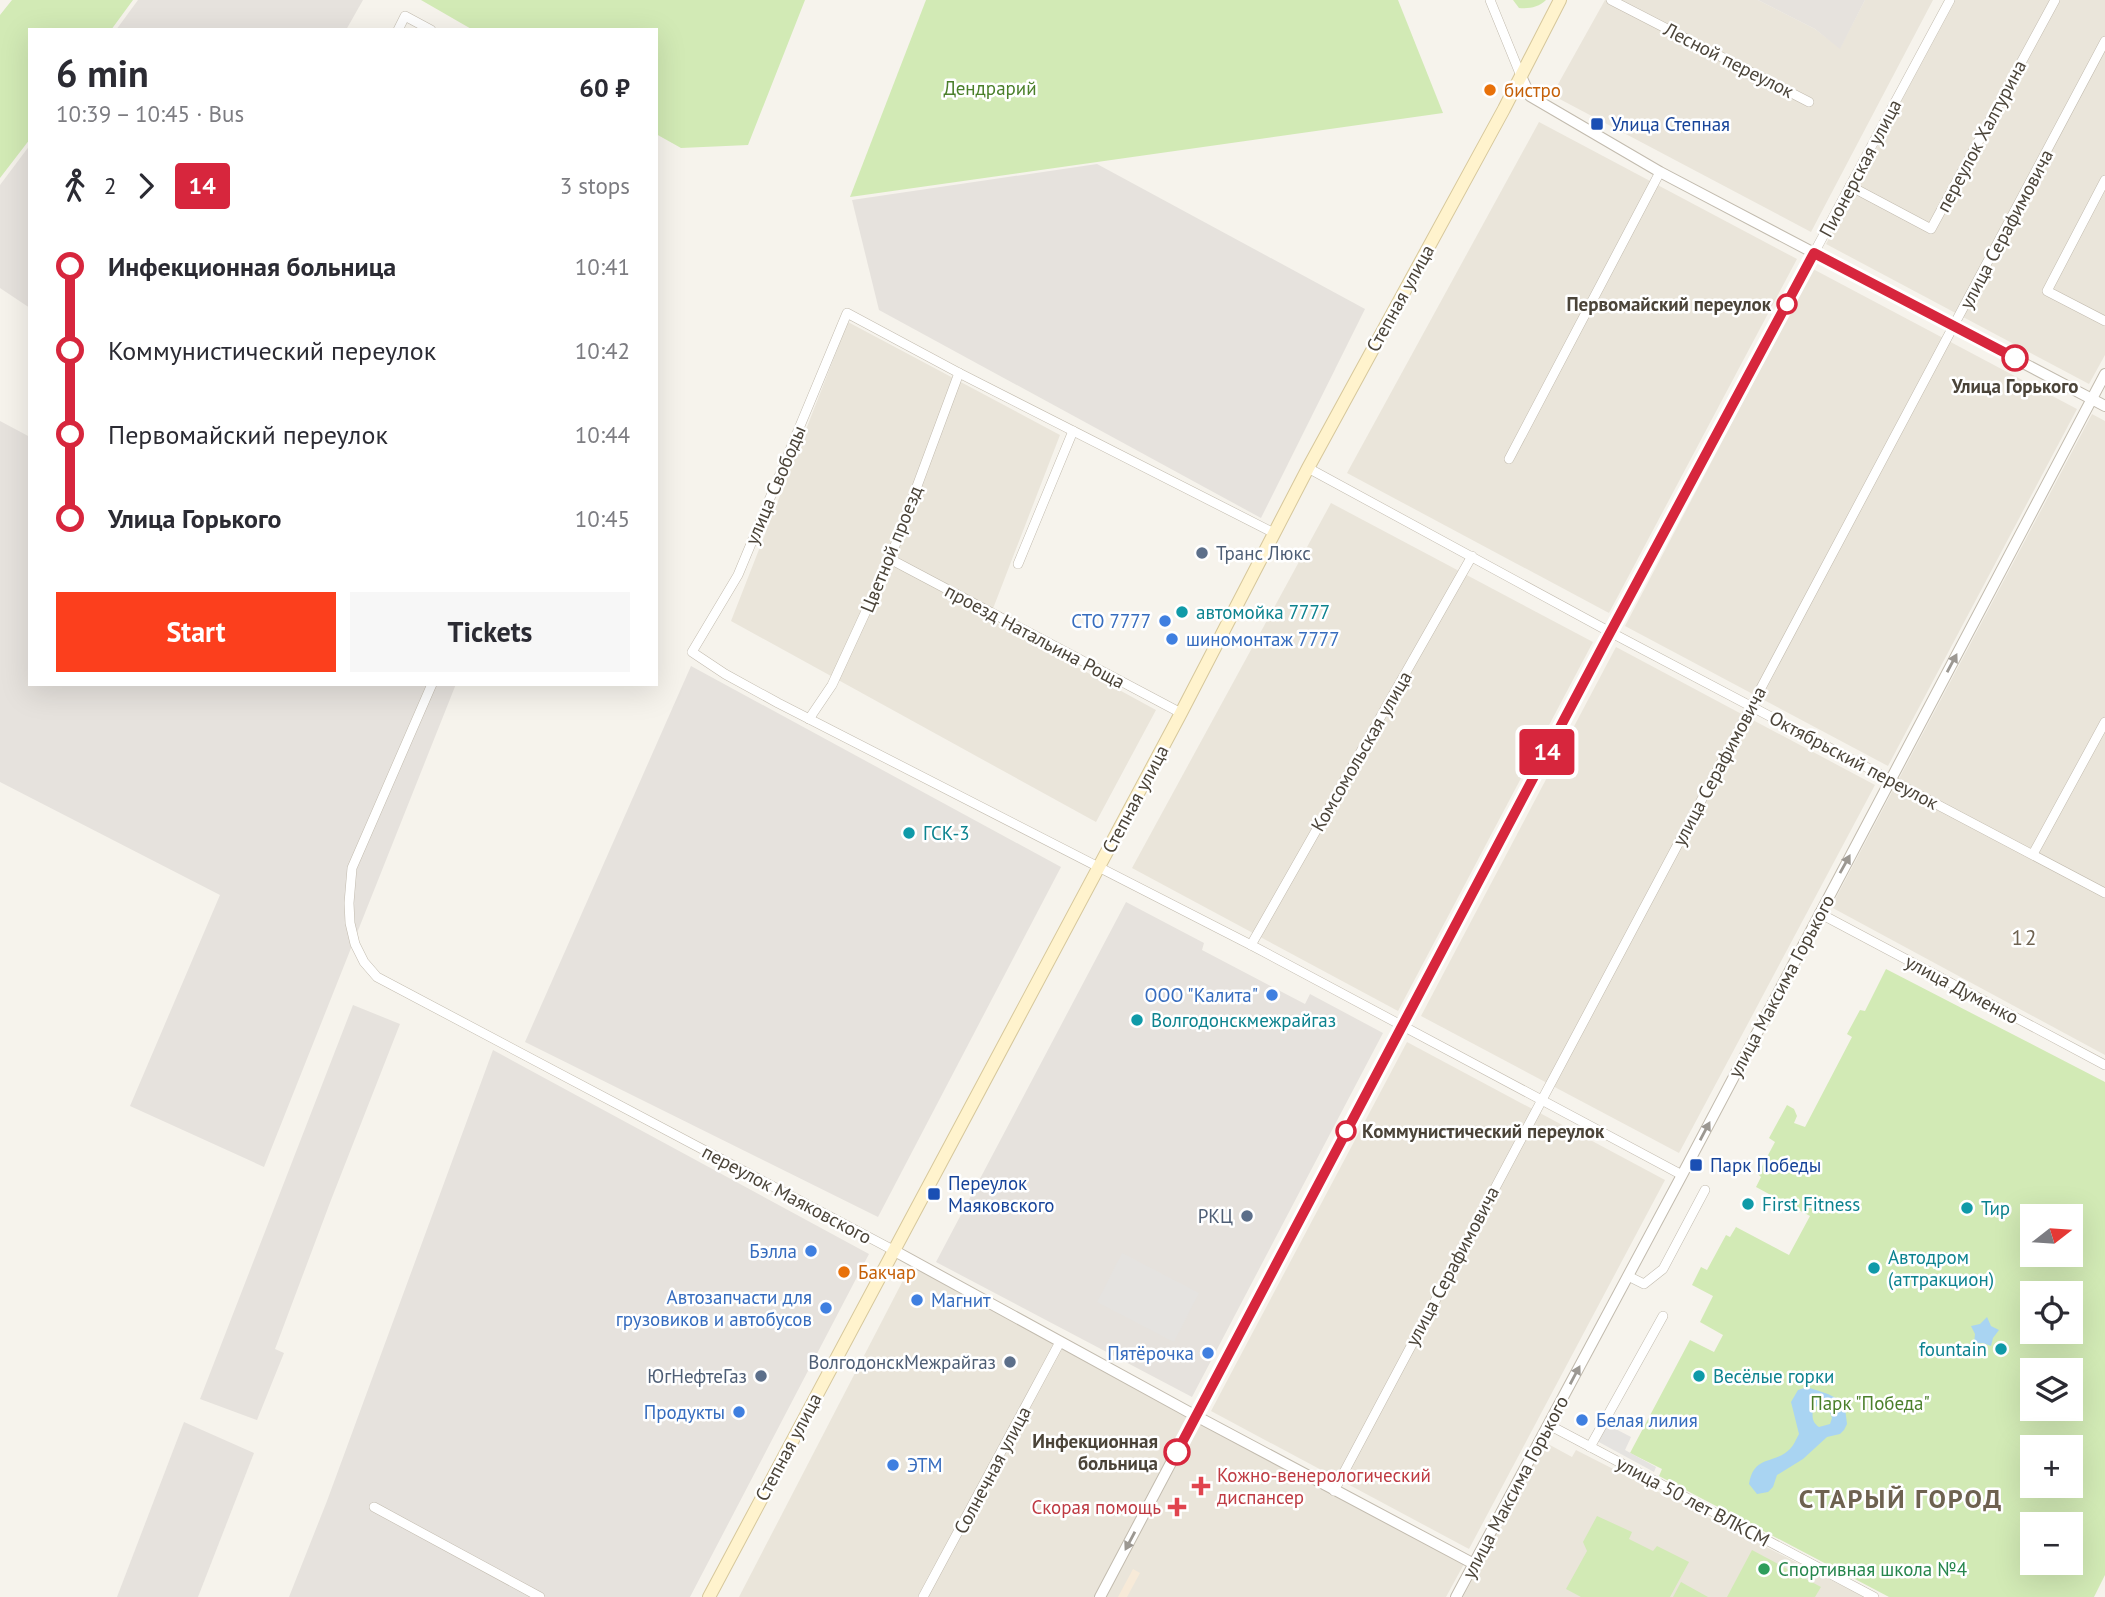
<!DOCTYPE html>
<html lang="en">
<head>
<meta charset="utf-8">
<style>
  body { margin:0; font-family:"PT Sans",sans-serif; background:#f7f7f7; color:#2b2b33; height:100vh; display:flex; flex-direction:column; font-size:26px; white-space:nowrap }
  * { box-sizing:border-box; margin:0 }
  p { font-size:23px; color:#7c7c81 }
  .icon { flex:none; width:38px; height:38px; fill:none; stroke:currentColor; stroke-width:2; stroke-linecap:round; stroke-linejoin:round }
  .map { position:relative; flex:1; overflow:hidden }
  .details { position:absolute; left:28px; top:28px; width:630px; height:658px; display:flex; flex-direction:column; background:#fff; border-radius:0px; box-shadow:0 7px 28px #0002 }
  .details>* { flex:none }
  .badge { padding:0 14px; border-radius:5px; font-size:24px; line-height:46px }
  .needle { width:46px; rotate:73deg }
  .controls { position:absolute; left:2020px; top:1204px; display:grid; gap:14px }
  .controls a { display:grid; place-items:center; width:63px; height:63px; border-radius:0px; background:#fff; box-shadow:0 7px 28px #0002; font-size:35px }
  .map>.badge { position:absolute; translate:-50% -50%; box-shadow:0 0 0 4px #fff }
  .legs { display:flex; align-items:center; gap:10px; height:77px; padding:0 28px; font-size:23px }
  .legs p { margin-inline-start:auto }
  .overview { display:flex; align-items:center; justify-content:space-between; height:119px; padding:0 28px }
  h1 { font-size:38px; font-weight:700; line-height:52px }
  .primary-button { display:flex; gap:14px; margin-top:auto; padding:14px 28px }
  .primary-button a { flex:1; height:80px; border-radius:0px; background:#fc3f1d; color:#fff; font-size:28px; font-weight:700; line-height:80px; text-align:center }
  .primary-button a+a { background:#f7f7f7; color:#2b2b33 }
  ul { padding:0 28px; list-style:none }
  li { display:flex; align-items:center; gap:24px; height:84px; font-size:26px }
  li i { display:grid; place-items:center; width:10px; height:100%; margin:0 9px; background:currentColor }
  li i::after { content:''; width:18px; height:18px; margin:-9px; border:5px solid; border-radius:50%; background:#fff }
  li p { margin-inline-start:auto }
  li:first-child i { background:linear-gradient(#0000 50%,currentColor 0) }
  li:last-child i { background:linear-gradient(currentColor 50%,#0000 0) }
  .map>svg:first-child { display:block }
  .residential { fill:#eae5da }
  .commercial { fill:#f7ead8 }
  .industrial { fill:#e6e2dd }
  .green { fill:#d2eab5; fill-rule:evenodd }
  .parking { fill:#e5e3e0 }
  .water { fill:#a9d4f2; fill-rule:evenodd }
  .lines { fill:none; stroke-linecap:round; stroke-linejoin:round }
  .minor-casing { stroke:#c2bbae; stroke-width:10 }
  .tertiary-casing { stroke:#c2bbae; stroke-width:12 }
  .secondary-casing { stroke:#d6c79b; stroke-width:14 }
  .minor { stroke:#fff; stroke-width:9 }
  .tertiary { stroke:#fff; stroke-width:10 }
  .secondary { stroke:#fff3cd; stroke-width:12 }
  .oneway { fill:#9c9892 }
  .line-1-casing { stroke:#fff; stroke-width:16 }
  .line-1 { stroke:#d7263d; stroke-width:10 }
  .food-dot { fill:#e8710a; stroke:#fff; stroke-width:2.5 }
  .transit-dot { fill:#1a4fb4; stroke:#fff; stroke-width:2.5 }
  .stop-1-dot { fill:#fff; stroke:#d7263d; stroke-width:3.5 }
  .service-dot { fill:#5c6f8a; stroke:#fff; stroke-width:2.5 }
  .culture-dot { fill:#0f9aa8; stroke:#fff; stroke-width:2.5 }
  .shop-dot { fill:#3f7fe0; stroke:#fff; stroke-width:2.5 }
  .health-dot { fill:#e0444e; stroke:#fff; stroke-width:2.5 }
  .leisure-dot { fill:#2e9e5b; stroke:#fff; stroke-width:2.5 }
  .labels { text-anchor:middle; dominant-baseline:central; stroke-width:5; stroke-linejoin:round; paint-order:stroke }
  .street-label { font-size:19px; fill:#4b4439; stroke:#fff }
  .park-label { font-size:19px; fill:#4a7f2a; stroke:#fff }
  .food-label { font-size:19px; fill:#c56008; stroke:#fff; text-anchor:start }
  .transit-label { font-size:19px; fill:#164399; stroke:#fff; text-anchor:start }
  .stop-label { font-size:19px; font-weight:bold; fill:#4b4439; stroke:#fff; text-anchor:end }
  .service-label { font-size:19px; fill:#4e5e75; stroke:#fff; text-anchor:end }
  .culture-label { font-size:19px; fill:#0d838f; stroke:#fff; text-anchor:start }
  .shop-label { font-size:19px; fill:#366cbe; stroke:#fff; text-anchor:end }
  .health-label { font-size:19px; fill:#be3a42; stroke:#fff; text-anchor:start }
  .leisure-label { font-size:19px; fill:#27864d; stroke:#fff; text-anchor:start }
  .neighbourhood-label { font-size:21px; letter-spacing:2px; fill:#6e6250; stroke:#fff }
  .district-label { font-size:26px; font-weight:bold; letter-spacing:2px; fill:#6e6250; stroke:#fff }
</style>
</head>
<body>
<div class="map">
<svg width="2105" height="1597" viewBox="0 0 2105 1597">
  <rect width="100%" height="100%" fill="#f6f3ec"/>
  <g class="residential">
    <path d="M1605,0H1758L1815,29L1840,48L1865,0H1933L1811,232L1552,95Z"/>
    <path d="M1954,0H2105V355L2089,384L1826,244Z"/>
    <path d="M1539,122L1797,259L1609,613L1347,473Z"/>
    <path d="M1813,269L2077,409L1888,766L1625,626Z"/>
    <path d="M848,322L1060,435L989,619L1156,710L1096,822L731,621Z"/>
    <path d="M2092,414L2105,421V1055L1831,907Z"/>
    <path d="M1331,503L1593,642L1398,1011L1132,868Z"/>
    <path d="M1616,647L1875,785L1679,1153L1421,1016Z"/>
    <path d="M1407,1042L1665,1180L1469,1549L1211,1411Z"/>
    <path d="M911,1265L1464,1564L1446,1597H739Z"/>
    <path d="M1546,1445H1550L1572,1457L1576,1450L1864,1597H1463L1542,1448Z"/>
  </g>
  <path class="commercial" d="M1133,1569L1140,1573L1127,1597H1118Z"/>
  <g class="industrial">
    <path d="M138,0H363L346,30H116Z"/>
    <path d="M1758,0H1865L1840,49L1815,29Z"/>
    <path d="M30,145V308L0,288V185Z"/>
    <path d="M1097,164L1365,309L1261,518L879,310L852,200Z"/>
    <path d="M0,421L30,437V684H456L264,1167L130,1106L220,895L0,782Z"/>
    <path d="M691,666L1061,867L878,1217L525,1042Z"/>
    <path d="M1126,902L1204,943L1202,950L1305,1004L1310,994L1383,1033L1192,1397L936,1262Z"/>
    <path d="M353,1005L400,1024L331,1200L275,1349L284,1353L257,1420L200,1399Z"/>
    <path d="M493,1050L869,1254L690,1597H289L327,1501Z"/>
    <path d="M184,1422L254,1453L198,1597H117Z"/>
  </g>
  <g class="green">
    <path d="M12,0H133L111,30H30V139L0,178V15Z"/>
    <path d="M421,0H805L748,145L681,148L656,134V30H473Z"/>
    <path d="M926,0H1398L1443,113L850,197Z"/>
    <path d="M1513,0H1546C1539,7 1529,9 1519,8Z"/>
    <path d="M1886,969L2105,1082V1575L2094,1597H1889L1659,1476L1662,1469L1630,1453L1690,1340L1714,1352L1723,1335L1700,1322L1713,1296L1692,1285L1701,1267L1707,1270L1726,1235L1730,1237L1736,1227L1789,1255L1810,1216L1756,1187L1761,1177L1758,1174L1775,1142L1769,1138L1787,1105L1794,1109L1797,1116L1794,1123L1805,1127L1852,1037L1847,1034L1860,1010L1865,1011ZM2032,1216H2070V1255H2032ZM2032,1293H2070V1332H2032ZM2032,1370H2070V1409H2032ZM2032,1447H2070V1486H2032ZM2032,1524H2070V1563H2032Z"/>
    <path d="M1597,1516L1632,1532L1629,1539L1653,1551L1657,1546L1689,1562L1670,1597H1581L1566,1589L1587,1551L1583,1542Z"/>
    <path d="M1752,1550L1821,1587L1815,1597H1727Z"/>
    <path d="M1681,1582L1708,1597H1673Z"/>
  </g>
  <g class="parking">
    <path d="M1122,1253L1199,1293L1174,1342L1097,1302Z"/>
    <path d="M1606,1424L1631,1437L1625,1450L1656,1467L1654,1472L1597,1441Z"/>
  </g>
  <g class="water">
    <path d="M1987,1317L1991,1326L1999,1330L1993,1338L1991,1346L1983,1343H1974L1975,1334L1971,1326L1980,1324Z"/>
    <path d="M1807,1387L1828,1394L1838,1399L1845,1408L1847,1424L1844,1430L1840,1434L1827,1437L1803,1459L1777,1475L1773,1487L1768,1492L1757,1494L1749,1484C1754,1454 1774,1465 1790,1449C1794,1445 1796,1439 1799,1434L1791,1402L1798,1390ZM1817,1406L1829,1410L1832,1418L1830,1424L1819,1427C1812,1422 1812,1417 1813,1409Z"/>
  </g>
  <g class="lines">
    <g class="minor-casing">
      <g id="minor">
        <path d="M1490,0L1521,76"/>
        <path d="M1611,0L1809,102"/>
        <path d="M398,30L405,16L431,30"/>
        <path d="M2105,180L2047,291L2105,321"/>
        <path d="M1850,186L1931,229L2055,0"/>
        <path d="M1814,253L1950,0"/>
        <path d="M1509,459L1660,172"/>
        <path d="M1308,468L1610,632L2105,893"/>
        <path d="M1274,533L959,373L847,313L738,575L692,652L725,674L778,703L1251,945L1682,1175"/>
        <path d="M890,559L1181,713"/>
        <path d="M1018,564L1073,431"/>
        <path d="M432,684L352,868L349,903L350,923L355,944L364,962L377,977L893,1250"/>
        <path d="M809,719L832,685L890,559L959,373"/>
        <path d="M2033,854L2105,722"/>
        <path d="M1819,913L2105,1065"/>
        <path d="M1251,945L1472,556"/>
        <path d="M1628,1276L1644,1284L1663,1269L1705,1190"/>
        <path d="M1549,1425L1874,1597"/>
        <path d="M1590,1447L1663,1316"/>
        <path d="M1334,1491L2105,41"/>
        <path d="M374,1507L540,1597"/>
        <path d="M923,1597L1060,1342"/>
      </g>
    </g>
    <g class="tertiary-casing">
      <g id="tertiary">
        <path d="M1521,76L1530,96L1660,172L2105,406"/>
        <path d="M893,1250L1196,1416L1474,1564"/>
        <path d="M1100,1597L1604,644L1814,253"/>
        <path d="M1456,1597L1682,1175L2105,374"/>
      </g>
    </g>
    <g class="secondary-casing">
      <path id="secondary" d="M709,1597L1181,713L1308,468L1504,109L1560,0"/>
    </g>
    <use href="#minor" class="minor"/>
    <use href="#tertiary" class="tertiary"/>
    <use href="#secondary" class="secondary"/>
  </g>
  <defs><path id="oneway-solid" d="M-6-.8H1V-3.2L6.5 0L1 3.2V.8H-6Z" transform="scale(1.75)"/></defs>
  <g class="oneway">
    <use href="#oneway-solid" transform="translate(1952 663) rotate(-62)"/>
    <use href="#oneway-solid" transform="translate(1845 864) rotate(-61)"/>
    <use href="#oneway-solid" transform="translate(1705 1131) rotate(-62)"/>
    <use href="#oneway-solid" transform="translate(1575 1375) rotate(-62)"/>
    <use href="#oneway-solid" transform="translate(1130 1541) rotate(118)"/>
  </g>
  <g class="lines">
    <g class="line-1-casing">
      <path id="line-1" d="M1177,1452L1604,644L1814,253L2015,358"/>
    </g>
    <use href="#line-1" class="line-1"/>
  </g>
  <g class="food-dot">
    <circle cx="1490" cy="90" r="7"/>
    <circle cx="844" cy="1272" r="7"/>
  </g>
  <g class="transit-dot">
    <rect x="1590" y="117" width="14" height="14" rx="3.5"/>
    <rect x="1689" y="1158" width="14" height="14" rx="3.5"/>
    <rect x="927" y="1187" width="14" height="14" rx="3.5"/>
  </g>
  <g class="stop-1-dot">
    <circle cx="1787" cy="304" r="9"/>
    <circle cx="2015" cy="358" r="12"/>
    <circle cx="1346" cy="1131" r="9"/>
    <circle cx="1177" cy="1452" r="12"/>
  </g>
  <g class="service-dot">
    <circle cx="1202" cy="553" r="7"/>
    <circle cx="1247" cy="1216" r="7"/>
    <circle cx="1010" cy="1362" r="7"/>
    <circle cx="761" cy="1376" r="7"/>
  </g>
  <g class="culture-dot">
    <circle cx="1182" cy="612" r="7"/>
    <circle cx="909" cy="833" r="7"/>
    <circle cx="1137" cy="1020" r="7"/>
    <circle cx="1748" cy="1204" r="7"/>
    <circle cx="1967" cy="1208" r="7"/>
    <circle cx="1874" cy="1268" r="7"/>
    <circle cx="2001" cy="1349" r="7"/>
    <circle cx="1699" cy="1376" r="7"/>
  </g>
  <g class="shop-dot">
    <circle cx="1165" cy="621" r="7"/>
    <circle cx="1172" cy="639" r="7"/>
    <circle cx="1272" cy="995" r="7"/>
    <circle cx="811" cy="1251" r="7"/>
    <circle cx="917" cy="1300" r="7"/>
    <circle cx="826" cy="1308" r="7"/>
    <circle cx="1208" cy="1353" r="7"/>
    <circle cx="739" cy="1412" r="7"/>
    <circle cx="1582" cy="1420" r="7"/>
    <circle cx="893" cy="1465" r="7"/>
  </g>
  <g class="health-dot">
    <path d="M1197.5 1475.5h7v7h7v7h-7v7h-7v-7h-7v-7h7z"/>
    <path d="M1173.5 1496.5h7v7h7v7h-7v7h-7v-7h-7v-7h7z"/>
  </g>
  <circle class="leisure-dot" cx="1764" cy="1569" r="7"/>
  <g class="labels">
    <g class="street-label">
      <text transform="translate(1729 60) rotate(27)">Лесной переулок</text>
      <text transform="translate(1981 136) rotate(-62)">переулок Халтурина</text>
      <text transform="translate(1860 168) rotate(-62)">Пионерская улица</text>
      <text transform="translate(2006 229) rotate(-62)">улица Серафимовича</text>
      <text transform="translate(1400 298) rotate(-61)">Степная улица</text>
      <text transform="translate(775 485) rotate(-67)">улица Свободы</text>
      <text transform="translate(891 549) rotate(-68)">Цветной проезд</text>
      <text transform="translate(1035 636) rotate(28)">проезд Натальина Роща</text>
      <text transform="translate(1361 751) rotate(-60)">Комсомольская улица</text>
      <text transform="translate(1854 760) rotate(28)">Октябрьский переулок</text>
      <text transform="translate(1719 766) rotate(-62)">улица Серафимовича</text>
      <text transform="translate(1135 799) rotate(-62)">Степная улица</text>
      <text transform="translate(1781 986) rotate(-62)">улица Максима Горького</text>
      <text transform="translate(1962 989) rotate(28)">улица Думенко</text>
      <text transform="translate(787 1194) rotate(28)">переулок Маяковского</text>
      <text transform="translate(1452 1266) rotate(-62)">улица Серафимовича</text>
      <text transform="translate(788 1447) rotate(-62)">Степная улица</text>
      <text transform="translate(992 1470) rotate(-62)">Солнечная улица</text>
      <text transform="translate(1515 1487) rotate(-62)">улица Максима Горького</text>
      <text transform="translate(1693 1501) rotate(28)">улица 50 лет ВЛКСМ</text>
    </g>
    <g class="park-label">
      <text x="990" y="88">Дендрарий</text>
      <text x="1870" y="1403">Парк "Победа"</text>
    </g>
    <g class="food-label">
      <text x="1504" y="90">бистро</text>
      <text x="858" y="1272">Бакчар</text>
    </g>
    <g class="transit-label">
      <text x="1611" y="124">Улица Степная</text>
      <text x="1710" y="1165">Парк Победы</text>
      <text x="948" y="1183">Переулок<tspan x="948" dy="22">Маяковского</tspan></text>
    </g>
    <g class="stop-label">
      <text x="1771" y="304">Первомайский переулок</text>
      <text x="2015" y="386" text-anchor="middle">Улица Горького</text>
      <text x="1362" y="1131" text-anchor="start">Коммунистический переулок</text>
      <text x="1158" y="1441">Инфекционная<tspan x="1158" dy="22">больница</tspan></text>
    </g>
    <g class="service-label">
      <text x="1216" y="553" text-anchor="start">Транс Люкс</text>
      <text x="1233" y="1216">РКЦ</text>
      <text x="996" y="1362">ВолгодонскМежрайгаз</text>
      <text x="747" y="1376">ЮгНефтеГаз</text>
    </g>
    <g class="culture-label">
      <text x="1196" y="612">автомойка 7777</text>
      <text x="923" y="833">ГСК-3</text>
      <text x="1151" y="1020">Волгодонскмежрайгаз</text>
      <text x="1762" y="1204">First Fitness</text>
      <text x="1981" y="1208">Тир</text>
      <text x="1888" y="1257">Автодром<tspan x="1888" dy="22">(аттракцион)</tspan></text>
      <text x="1987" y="1349" text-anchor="end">fountain</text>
      <text x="1713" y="1376">Весёлые горки</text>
    </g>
    <g class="shop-label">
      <text x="1151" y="621">СТО 7777</text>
      <text x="1186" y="639" text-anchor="start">шиномонтаж 7777</text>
      <text x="1258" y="995">ООО "Калита"</text>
      <text x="797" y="1251">Бэлла</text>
      <text x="812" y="1297">Автозапчасти для<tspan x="812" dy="22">грузовиков и автобусов</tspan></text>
      <text x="931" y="1300" text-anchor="start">Магнит</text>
      <text x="1194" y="1353">Пятёрочка</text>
      <text x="725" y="1412">Продукты</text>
      <text x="1596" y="1420" text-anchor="start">Белая лилия</text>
      <text x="907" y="1465" text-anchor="start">ЭТМ</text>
    </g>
    <g class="health-label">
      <text x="1217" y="1475">Кожно-венерологический<tspan x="1217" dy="22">диспансер</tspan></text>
      <text x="1161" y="1507" text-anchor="end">Скорая помощь</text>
    </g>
    <g class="leisure-label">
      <text x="1778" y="1569">Спортивная школа №4</text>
    </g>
    <g class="neighbourhood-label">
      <text x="2025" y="937">12</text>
    </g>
    <g class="district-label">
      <text x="1901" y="1498">СТАРЫЙ ГОРОД</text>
    </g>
  </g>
</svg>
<div class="controls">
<a><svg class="needle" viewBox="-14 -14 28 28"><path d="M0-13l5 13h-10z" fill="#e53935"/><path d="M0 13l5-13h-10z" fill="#7c7c81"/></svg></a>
<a><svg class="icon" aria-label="locate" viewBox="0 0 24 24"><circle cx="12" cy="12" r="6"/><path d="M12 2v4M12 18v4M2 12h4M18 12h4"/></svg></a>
<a><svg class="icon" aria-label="layers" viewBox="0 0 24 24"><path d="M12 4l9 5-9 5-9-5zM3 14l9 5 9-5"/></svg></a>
<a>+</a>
<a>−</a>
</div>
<b class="badge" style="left:1547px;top:752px;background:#d7263d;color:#fff">14</b>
<section class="details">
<div class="overview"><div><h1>6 min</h1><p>10:39 – 10:45 · Bus</p></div><b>60 ₽</b></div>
<div class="legs"><svg class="icon" aria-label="walk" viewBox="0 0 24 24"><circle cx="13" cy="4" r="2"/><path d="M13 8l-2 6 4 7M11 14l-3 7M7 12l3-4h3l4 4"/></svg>2<svg class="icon" aria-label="forward" viewBox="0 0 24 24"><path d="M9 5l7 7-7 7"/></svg><b class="badge" style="background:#d7263d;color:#fff">14</b><p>3 stops</p></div>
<ul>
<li><i style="color:#d7263d"></i><b>Инфекционная больница</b><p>10:41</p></li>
<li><i style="color:#d7263d"></i><span>Коммунистический переулок</span><p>10:42</p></li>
<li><i style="color:#d7263d"></i><span>Первомайский переулок</span><p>10:44</p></li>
<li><i style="color:#d7263d"></i><b>Улица Горького</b><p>10:45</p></li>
</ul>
<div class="primary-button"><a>Start</a><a>Tickets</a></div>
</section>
</div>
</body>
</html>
